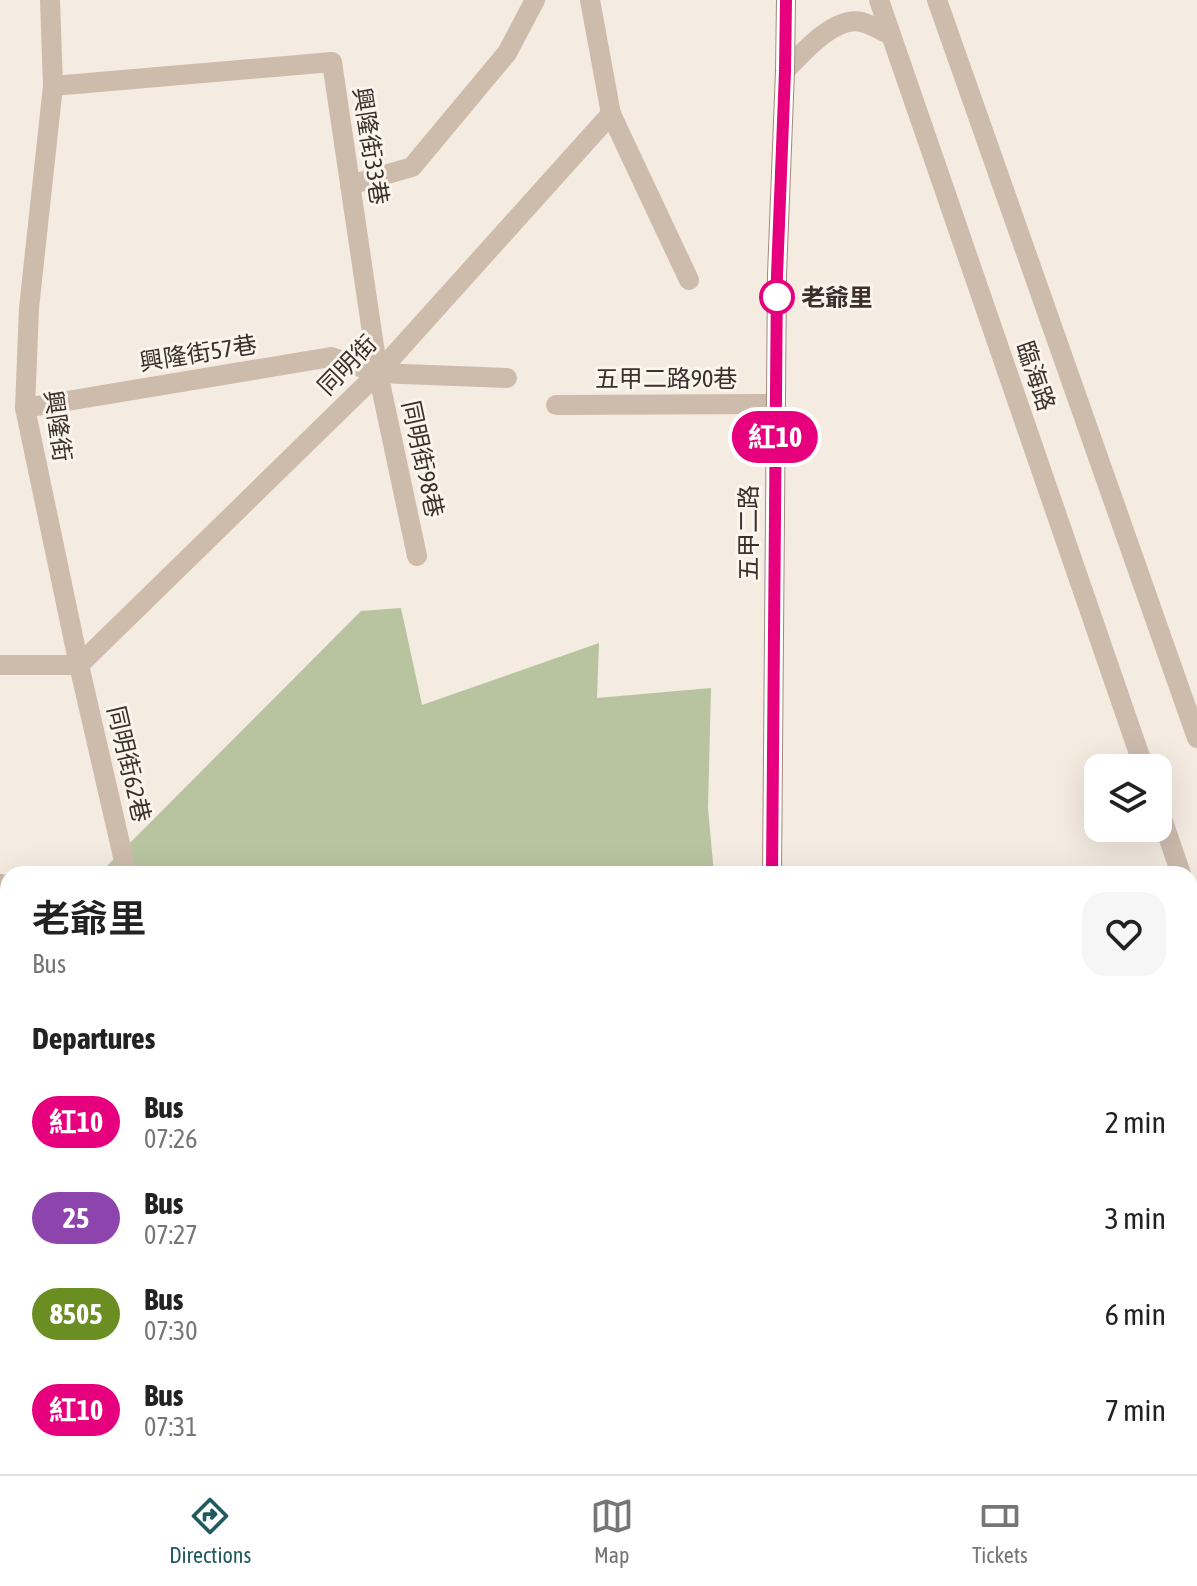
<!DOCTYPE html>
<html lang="en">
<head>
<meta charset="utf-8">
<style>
  body { margin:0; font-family:"Asap Condensed","Noto Sans TC",sans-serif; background:#f6f6f6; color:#222; height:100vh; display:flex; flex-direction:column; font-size:30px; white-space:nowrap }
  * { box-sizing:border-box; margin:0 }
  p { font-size:26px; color:#767676 }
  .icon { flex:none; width:44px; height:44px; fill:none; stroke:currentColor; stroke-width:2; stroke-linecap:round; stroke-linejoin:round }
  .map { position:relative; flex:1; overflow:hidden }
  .panel { position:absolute; left:0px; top:866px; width:1198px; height:608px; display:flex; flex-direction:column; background:#fff; border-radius:24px 24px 0 0; box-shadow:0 8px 32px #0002 }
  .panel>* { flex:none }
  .badge { padding:0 16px; border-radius:26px; font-size:28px; line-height:52px }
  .fabs { position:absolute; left:1084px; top:754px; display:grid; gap:16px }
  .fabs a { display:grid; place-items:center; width:88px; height:88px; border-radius:16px; background:#fff; box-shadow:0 8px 32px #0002; font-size:40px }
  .map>.badge { position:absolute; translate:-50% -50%; box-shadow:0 0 0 4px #fff }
  h2 { padding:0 32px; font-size:30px; line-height:72px }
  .round { display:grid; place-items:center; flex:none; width:84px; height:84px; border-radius:24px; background:#f6f6f6 }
  .summary { display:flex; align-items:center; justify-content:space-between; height:136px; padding:0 32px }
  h1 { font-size:38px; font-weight:600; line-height:60px }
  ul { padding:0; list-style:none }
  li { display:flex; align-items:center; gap:24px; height:96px; padding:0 32px }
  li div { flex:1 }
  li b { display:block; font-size:30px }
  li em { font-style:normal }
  li .badge { min-width:88px; font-weight:700; text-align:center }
  .dock { display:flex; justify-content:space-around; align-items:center; height:112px; border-top:2px solid #e0e0e0; background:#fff; font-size:22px; color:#767676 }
  .dock a { display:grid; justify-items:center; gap:4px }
  .dock .on { color:#1f5a5e }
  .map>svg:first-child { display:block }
  .green { fill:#b8c4a0 }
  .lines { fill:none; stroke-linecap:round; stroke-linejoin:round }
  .lane { stroke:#cdbbac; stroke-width:16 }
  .street { stroke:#cdbbac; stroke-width:20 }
  .secondary { stroke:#a18a7d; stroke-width:20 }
  .highway { stroke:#5c4a42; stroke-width:24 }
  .line-casing { stroke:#fff; stroke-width:18 }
  .line { stroke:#e6007e; stroke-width:12 }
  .stop-dot { fill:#fff; stroke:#e6007e; stroke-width:4 }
  .labels { text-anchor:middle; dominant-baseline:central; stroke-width:6; stroke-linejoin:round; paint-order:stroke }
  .street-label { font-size:24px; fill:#3b302b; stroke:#fbf5ee }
  .stop-label { font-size:24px; font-weight:bold; fill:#3b302b; stroke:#fbf5ee; text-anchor:start }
</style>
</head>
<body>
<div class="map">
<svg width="1197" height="1474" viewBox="0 0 1197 1474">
  <rect width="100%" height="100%" fill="#f4ebe1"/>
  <path class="green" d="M401,608L422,705L599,643L597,698L711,688L708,808L714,874H109L107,866L361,611Z"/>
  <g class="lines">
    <g class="lane">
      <path d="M1190,1094H1197"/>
      <path d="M0,1380H8"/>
    </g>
    <g class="street">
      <path d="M50,0L53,86L29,308L25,408L79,665L127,874"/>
      <path d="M879,0L1144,768"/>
      <path d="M937,0L1197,738"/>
      <path d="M785,71C802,53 835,15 862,22C872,25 882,31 891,35"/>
      <path d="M53,86L332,62L378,373L417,556"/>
      <path d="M611,114L689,280"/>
      <path d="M350,185L412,167L507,53L535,0"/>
      <path d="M556,405L776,404"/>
      <path d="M25,408L331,357L378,373L507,378"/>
      <path d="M0,665H79L378,373L611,114L590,0"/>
      <path d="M1158,807L1181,874"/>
      <path d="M0,884L8,885"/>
      <path d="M1190,900L1197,920"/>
      <path d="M0,1280H8"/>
      <path d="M492,1466V1474"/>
      <path d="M510,1466L522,1474"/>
      <path d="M206,1474V1466"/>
    </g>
    <g class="secondary">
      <path d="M772,874L777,275L785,71L786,0"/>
      <path d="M0,1200L8,1203"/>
      <path d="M555,1466L567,1474"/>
      <path d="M775,1466V1474"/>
    </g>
    <g class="highway">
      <path d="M0,973L8,976"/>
      <path d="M0,1046L8,1048"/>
      <path d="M0,1111L8,1113"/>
      <path d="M0,1159L8,1161"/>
      <path d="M640,1466L652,1474"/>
      <path d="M749,1466L760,1474"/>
      <path d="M859,1466L867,1474"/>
      <path d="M984,1466L993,1474"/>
      <path d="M1025,1466L1035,1474"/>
    </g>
  </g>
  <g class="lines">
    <g class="line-casing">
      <path id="line" d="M772,874L777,275L785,71L786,0"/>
    </g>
    <use href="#line" class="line"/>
  </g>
  <circle class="stop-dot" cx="777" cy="297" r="16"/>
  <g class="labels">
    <g class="street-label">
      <text transform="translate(371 146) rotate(81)">興隆街33巷</text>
      <text transform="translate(198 353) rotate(-9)">興隆街57巷</text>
      <text transform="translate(347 365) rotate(-46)">同明街</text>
      <text transform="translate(1036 376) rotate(71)">臨海路</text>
      <text x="666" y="378">五甲二路90巷</text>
      <text transform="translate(58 426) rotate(82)">興隆街</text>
      <text transform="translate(423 459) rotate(78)">同明街98巷</text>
      <text transform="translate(748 533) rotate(-90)">五甲二路</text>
      <text transform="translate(129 764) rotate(77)">同明街62巷</text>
    </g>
    <g class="stop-label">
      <text x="801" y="297">老爺里</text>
    </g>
  </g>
</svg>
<div class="fabs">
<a><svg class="icon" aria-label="layers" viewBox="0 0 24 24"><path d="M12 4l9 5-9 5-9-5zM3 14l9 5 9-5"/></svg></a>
</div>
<b class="badge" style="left:775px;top:437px;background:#e6007e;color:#fff">紅10</b>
<section class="panel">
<div class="summary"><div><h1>老爺里</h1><p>Bus</p></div><a class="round"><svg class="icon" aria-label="heart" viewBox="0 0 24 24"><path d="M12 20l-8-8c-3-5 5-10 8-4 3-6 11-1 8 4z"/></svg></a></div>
<h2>Departures</h2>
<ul>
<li><span class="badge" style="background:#e6007e;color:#fff">紅10</span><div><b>Bus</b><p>07:26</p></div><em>2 min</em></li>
<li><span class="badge" style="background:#8e44ad;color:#fff">25</span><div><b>Bus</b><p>07:27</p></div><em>3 min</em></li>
<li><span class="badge" style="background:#6b8e23;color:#fff">8505</span><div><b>Bus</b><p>07:30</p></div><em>6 min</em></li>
<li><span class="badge" style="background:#e6007e;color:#fff">紅10</span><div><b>Bus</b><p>07:31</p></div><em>7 min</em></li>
</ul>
</section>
</div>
<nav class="dock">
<a class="on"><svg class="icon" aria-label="directions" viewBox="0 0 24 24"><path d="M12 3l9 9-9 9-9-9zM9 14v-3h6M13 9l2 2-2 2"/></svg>Directions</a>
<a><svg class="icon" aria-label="map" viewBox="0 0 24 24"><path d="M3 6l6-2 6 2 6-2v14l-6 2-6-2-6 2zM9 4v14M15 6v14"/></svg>Map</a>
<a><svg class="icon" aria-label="tickets" viewBox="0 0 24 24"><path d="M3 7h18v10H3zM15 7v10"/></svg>Tickets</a>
</nav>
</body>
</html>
